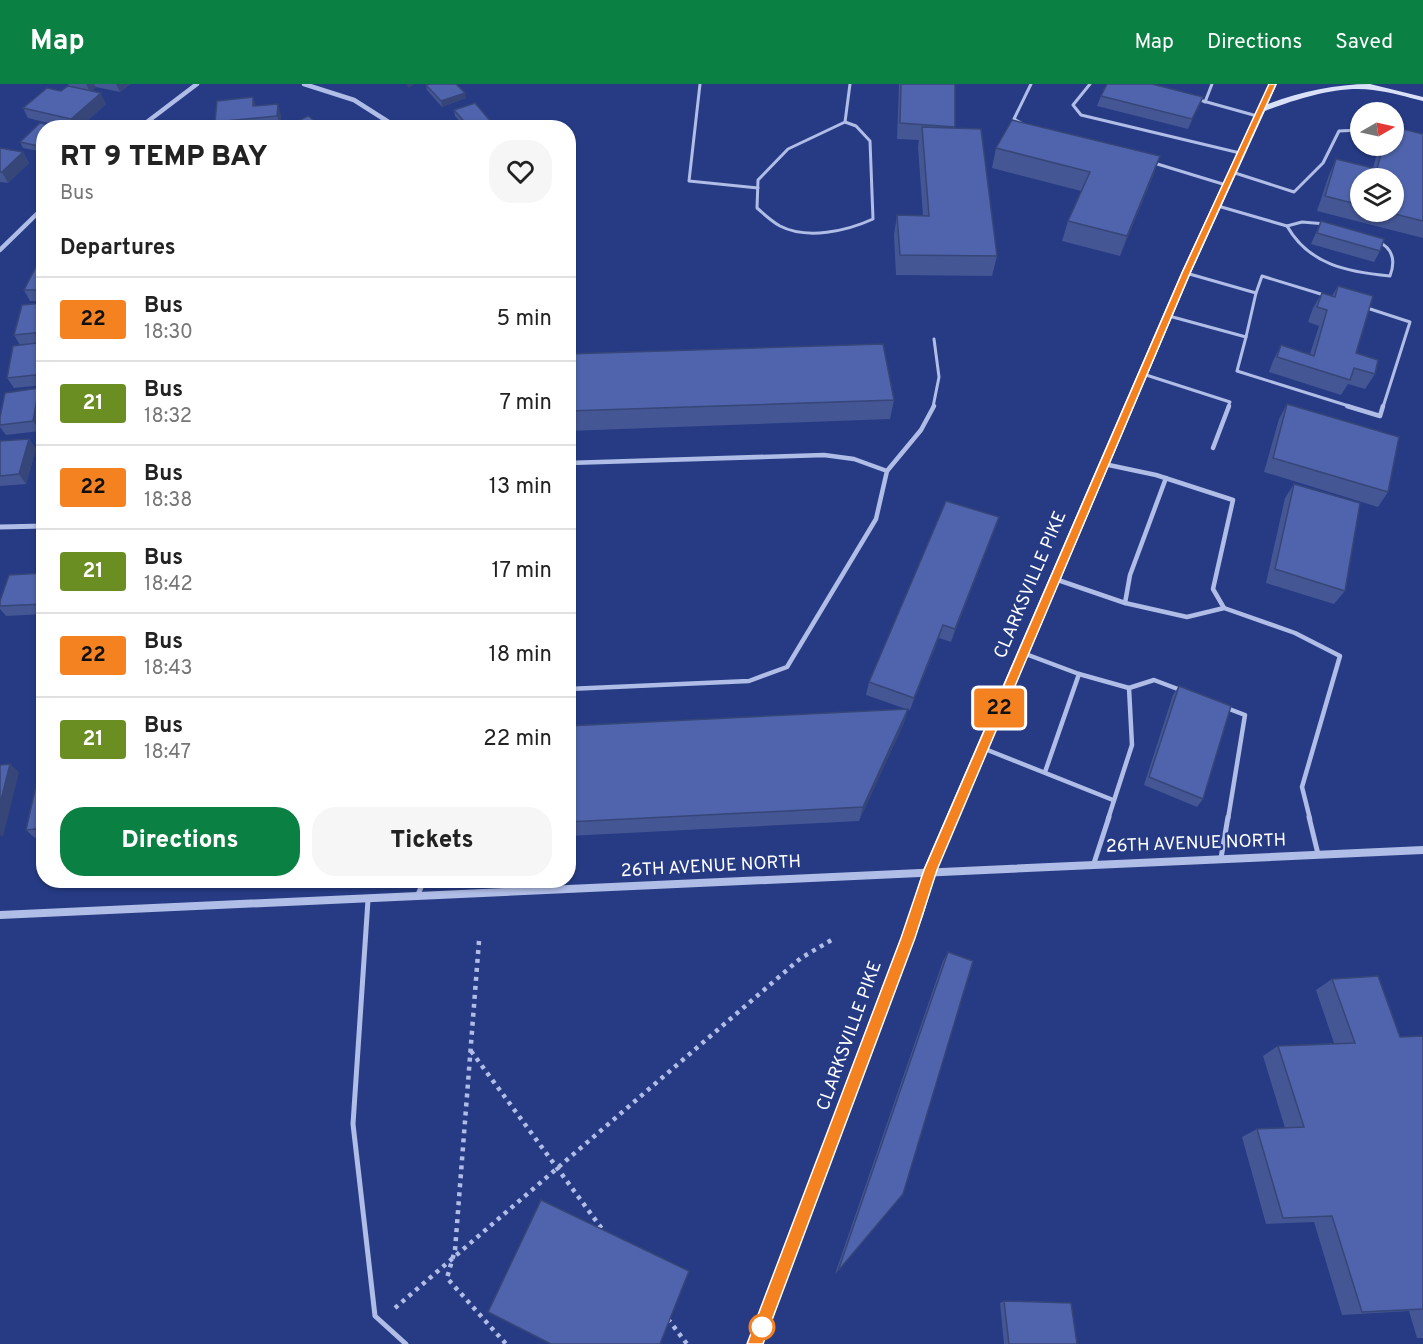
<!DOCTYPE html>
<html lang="en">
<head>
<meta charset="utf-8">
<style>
  body { margin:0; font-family:Overpass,sans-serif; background:#f6f6f6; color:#222; height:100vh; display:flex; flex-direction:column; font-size:22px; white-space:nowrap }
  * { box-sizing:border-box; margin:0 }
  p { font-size:20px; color:#767676 }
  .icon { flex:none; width:33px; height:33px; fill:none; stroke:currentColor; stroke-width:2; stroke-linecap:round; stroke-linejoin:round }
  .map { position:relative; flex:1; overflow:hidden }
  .sheet { position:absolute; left:36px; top:36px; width:540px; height:768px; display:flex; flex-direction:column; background:#fff; border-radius:24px; box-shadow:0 2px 4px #0004 }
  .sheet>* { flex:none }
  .badge { padding:0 12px; border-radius:4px; font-size:21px; line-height:39px }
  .needle { width:39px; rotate:81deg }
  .controls { position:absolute; left:1350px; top:18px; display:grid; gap:12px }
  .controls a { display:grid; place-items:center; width:54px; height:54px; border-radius:50%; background:#fff; box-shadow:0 2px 4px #0004; font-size:30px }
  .map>.badge { position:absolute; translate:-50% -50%; box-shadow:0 0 0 3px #fff }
  h2 { padding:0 24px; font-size:22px; line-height:54px }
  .round { display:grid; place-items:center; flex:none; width:63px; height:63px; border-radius:24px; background:#f6f6f6 }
  .head { display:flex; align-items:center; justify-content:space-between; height:102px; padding:0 24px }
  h1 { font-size:28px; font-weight:800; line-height:45px }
  .action { display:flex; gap:12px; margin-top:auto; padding:12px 24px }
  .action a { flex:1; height:69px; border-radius:24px; background:#0b8043; color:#fff; font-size:24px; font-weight:800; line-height:69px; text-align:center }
  .action a+a { background:#f6f6f6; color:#222 }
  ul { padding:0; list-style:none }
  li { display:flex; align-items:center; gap:18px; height:84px; padding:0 24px; border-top:2px solid #e0e0e0 }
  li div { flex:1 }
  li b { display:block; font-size:22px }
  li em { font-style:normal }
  li .badge { min-width:66px; font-weight:700; text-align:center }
  header { display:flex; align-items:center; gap:36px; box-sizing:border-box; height:84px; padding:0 30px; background:#0b8043; color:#fff }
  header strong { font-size:28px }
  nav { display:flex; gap:33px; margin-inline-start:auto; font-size:21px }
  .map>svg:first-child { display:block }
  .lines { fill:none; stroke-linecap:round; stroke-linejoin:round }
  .path { stroke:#b0bde7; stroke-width:4.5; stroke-dasharray:4 5; stroke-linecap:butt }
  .lane-far2 { stroke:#b0bde7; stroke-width:3 }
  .lane-far1 { stroke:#b0bde7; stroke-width:4.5 }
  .lane { stroke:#b0bde7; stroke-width:5 }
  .street-far2 { stroke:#b0bde7; stroke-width:4.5 }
  .street-far1 { stroke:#b0bde7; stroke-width:5 }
  .street { stroke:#b0bde7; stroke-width:8 }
  .secondary { fill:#dae0f7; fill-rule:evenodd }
  .wall { fill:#445694; fill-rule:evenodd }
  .shaded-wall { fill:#374678 }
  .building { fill:#4f64ac; stroke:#374678; stroke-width:1.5 }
  .line { fill:#f58220; stroke:#fff; stroke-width:1.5 }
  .stop-dot { fill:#fff; stroke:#f58220; stroke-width:3 }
  .labels { text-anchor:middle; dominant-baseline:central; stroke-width:5; stroke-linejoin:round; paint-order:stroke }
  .street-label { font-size:18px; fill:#fff; stroke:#263b84 }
</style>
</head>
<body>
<header>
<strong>Map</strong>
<nav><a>Map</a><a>Directions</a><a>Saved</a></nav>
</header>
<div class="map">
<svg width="1423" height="1260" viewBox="0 0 1423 1260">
  <rect width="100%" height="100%" fill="#263b84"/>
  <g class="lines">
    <g class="path">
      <path d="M479,857L455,1166L447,1194L506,1260"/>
      <path d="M471,967L605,1149"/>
      <path d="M395,1224L801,874L835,854"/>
      <path d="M668,1235L687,1260"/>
    </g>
    <g class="lane-far2">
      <path d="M700,0L689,97L758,104"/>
      <path d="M1090,0L1073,21L1081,31L1240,69"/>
      <path d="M1196,15L1257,32"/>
      <path d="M1205,18L1212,0"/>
      <path d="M845,38L856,42L870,57L873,135C847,147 807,156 780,142C771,137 764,130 757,124L758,96L788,65Z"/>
      <path d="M845,38L850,0"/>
      <path d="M1023,40L1014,35L1031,0"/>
      <path d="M1154,79L1226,101"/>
      <path d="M1232,88L1294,108L1323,79L1339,47L1360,46"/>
      <path d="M1218,122L1287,142L1302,138L1326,140"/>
      <path d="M1287,142C1309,181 1348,188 1390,192C1396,176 1393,164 1377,157"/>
      <path d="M1186,189L1256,209L1262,192L1324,211"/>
      <path d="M1364,223L1410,238L1383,323"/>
      <path d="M1169,232L1246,253L1237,287L1352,323"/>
      <path d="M1246,253L1256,209"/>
      <path d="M1143,290L1230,318L1228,323"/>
      <path d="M933,323L939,293L934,255"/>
    </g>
    <g class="lane-far1">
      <path d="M1347,322L1380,332L1383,322"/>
      <path d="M1213,364L1229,322"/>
      <path d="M568,379L824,371L854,375L887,387L876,435L787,583L749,597L568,605"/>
      <path d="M1104,380L1156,391L1233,416L1213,505L1224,524L1295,549L1340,572L1302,703L1310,735"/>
      <path d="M887,387L921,346L934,322"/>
      <path d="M1055,495L1125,519L1187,533L1224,524"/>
      <path d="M1125,519L1130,491L1166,394"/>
      <path d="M1023,569L1079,590L1129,604L1154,596L1183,607"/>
      <path d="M1224,623L1245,631L1228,735"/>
      <path d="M985,665L1113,716"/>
      <path d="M1045,688L1079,590"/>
      <path d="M1108,735L1132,661L1129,604"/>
    </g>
    <g class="lane">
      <path d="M1309,733L1318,770"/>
      <path d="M1221,774L1228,733"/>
      <path d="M1094,779L1109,733"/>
      <path d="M417,813L424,796"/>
      <path d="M368,816L353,1040L375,1232L406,1260"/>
    </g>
    <g class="street-far2">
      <path d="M304,0L354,16L398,44"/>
      <path d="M139,44L197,0"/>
      <path d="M0,166L44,123"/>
    </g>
    <path class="street-far1" d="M0,443L44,442"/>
    <path class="street" d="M0,831L1423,766"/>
    <path class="secondary" d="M1269,0H1277L1268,20C1300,8 1336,0 1370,0L1423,13V17C1407,13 1390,8 1373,6C1339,1 1296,15 1265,27L1191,189L937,786L923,832L763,1260H747L909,832L923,786L1181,189Z"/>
  </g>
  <g class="wall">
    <path d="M68,0H130L120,8L96,3L91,7L106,20L79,44H68L28,34L23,24L61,7L69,2Z"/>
    <path d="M899,0H955V44L997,172L992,192L896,191L894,151L897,131L923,132L918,63L919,56L897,55Z"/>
    <path d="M426,1L466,14L442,23L427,6Z"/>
    <path d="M1101,12L1203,13L1188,45L1097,22Z"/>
    <path d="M256,22L281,31V42L268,44H217L215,38Z"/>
    <path d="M454,26L493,44H466L455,32Z"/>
    <path d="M44,44V68L23,64L20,58Z"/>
    <path d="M1423,50V154L1317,127L1329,91L1336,75L1373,84L1379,62H1394ZM1360,94L1394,128H1360Z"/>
    <path d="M0,64L23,68L29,79L8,99L0,98Z"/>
    <path d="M996,64L1160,72L1153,92L1120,172L1062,157L1068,137L1081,107L992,84Z"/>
    <path d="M1321,137L1380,167L1374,178L1311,160Z"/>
    <path d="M44,179V217H30L24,206Z"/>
    <path d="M1338,202L1356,269L1375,290L1365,305L1348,300L1341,311L1269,288L1273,277L1281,261L1310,270L1319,242L1308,238L1313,224L1322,209L1332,212Z"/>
    <path d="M44,219V301L14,304L7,294L20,261L14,251Z"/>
    <path d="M568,270L894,316L890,335L568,347Z"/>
    <path d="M39,304L44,311V327L40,347L6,351L0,343V333Z"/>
    <path d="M1287,320L1388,408L1378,423L1264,388L1279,335Z"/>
    <path d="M29,355L36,365L26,400L0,402V357Z"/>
    <path d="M1294,400L1345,507L1334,520L1266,499L1285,414Z"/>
    <path d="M999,433L994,447L951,558L939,554L910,626H908L903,641L859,737L568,752V642L906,625L866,611L869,598Z"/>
    <path d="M44,489V530L6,532L0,525V517Z"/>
    <path d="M1179,602L1203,715L1197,723L1144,701L1173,611Z"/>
    <path d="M44,684V753L35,754L26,746Z"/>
    <path d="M948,868L903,1110L835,1190L943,877Z"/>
    <path d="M1332,895L1400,953L1423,952V1254H1417L1409,1227L1342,1231L1314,1138L1266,1140L1242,1053L1257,1045L1285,1044L1263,972L1278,962L1334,959L1316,906Z"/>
    <path d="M1004,1217L1077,1260H1004L1000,1219Z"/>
  </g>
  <g class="shaded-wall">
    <path d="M86,0H94L96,3L90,8Z"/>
    <path d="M116,0H130L120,8Z"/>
    <path d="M407,0H415L408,4Z"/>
    <path d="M101,9L106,20L79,44H76L71,35Z"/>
    <path d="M465,9L466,14L442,23L441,17Z"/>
    <path d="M253,13L257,24L253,22Z"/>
    <path d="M1203,13L1199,23L1188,45L1192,35Z"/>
    <path d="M278,20L281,31V42L277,32Z"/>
    <path d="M492,39L493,44H477Z"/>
    <path d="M23,68L29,79L8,99L2,88Z"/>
    <path d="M1160,72L1153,92L1120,172L1127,152Z"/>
    <path d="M39,304L44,311V327L40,347L33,337Z"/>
    <path d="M29,355L36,365L26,400L19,390Z"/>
    <path d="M999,433L994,447L951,558L955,545Z"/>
    <path d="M943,541L939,554L910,626L914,614Z"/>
    <path d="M908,625L903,641L859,737L863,723Z"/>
    <path d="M10,680L19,688L3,753L0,751V720Z"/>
  </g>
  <g class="building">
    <path d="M430,0H456L465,9L441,17L426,1Z"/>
    <path d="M901,0H955V43L900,39Z"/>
    <path d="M1107,0H1152L1203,13L1192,35L1101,12Z"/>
    <path d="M68,2L101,9L71,35L23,24L47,4L61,7Z"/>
    <path d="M253,13V22L278,20L277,32L215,38L217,17Z"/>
    <path d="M475,19L492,39L477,44H470L454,26Z"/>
    <path d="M308,32L325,44H284Z"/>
    <path d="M1012,36L1160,72L1127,152L1068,137L1090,88L996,64Z"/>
    <path d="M40,39L61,44H44L43,63L20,58Z"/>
    <path d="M190,40L204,44H186Z"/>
    <path d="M520,41L522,44H509Z"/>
    <path d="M922,43L981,45L997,172L900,171L897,131L929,132Z"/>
    <path d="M1394,43L1423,50V137L1387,128H1394V94H1360V121L1325,112L1336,75L1377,85L1383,62H1394Z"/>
    <path d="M0,64L23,68L2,88H0Z"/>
    <path d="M1321,137L1384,155L1380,167L1317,149Z"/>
    <path d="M38,179H44V206H24Z"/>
    <path d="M1338,202L1373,212L1356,269L1378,276L1375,290L1354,284L1350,296L1277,273L1281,261L1314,272L1327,226L1317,223L1322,209L1335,213Z"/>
    <path d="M44,219V248L14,251L22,221Z"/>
    <path d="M44,258V290L7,294L13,262Z"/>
    <path d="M883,260L894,316L568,327V270Z"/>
    <path d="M39,304L33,337L0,341V333L5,309Z"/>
    <path d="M1287,320L1399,353L1388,408L1273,374Z"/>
    <path d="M29,355L19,390L0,392V357Z"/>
    <path d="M1294,400L1360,419L1345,507L1275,485Z"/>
    <path d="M946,417L999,433L955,545L943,541L914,614L869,598Z"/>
    <path d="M44,489V520L0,522V517L9,491Z"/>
    <path d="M1179,602L1231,622L1203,715L1149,693Z"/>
    <path d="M908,625L863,723L568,738V642Z"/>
    <path d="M10,680L0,720V681Z"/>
    <path d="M40,684H44V744L26,746Z"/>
    <path d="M948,868L973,877L903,1110L838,1187Z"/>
    <path d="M1378,892L1400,953L1423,952V1225L1362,1228L1332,1132L1283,1134L1257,1045L1304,1043L1278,962L1355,959L1332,895Z"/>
    <path d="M541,1116L689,1187L660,1260H551L488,1228Z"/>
    <path d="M1004,1217L1071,1219L1077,1260H1009Z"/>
  </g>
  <path class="line" d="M1269,0H1276L1190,189L937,786L915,854L763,1260H747L901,854L924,786L1182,189Z"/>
  <circle class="stop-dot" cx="762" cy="1243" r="12"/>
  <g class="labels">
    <g class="street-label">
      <text transform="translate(1031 501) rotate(-67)">CLARKSVILLE PIKE</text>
      <text transform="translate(1196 760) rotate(-2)">26TH AVENUE NORTH</text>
      <text transform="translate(711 783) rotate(-3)">26TH AVENUE NORTH</text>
      <text transform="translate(850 952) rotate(-70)">CLARKSVILLE PIKE</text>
    </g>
  </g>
</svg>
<div class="controls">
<a><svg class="needle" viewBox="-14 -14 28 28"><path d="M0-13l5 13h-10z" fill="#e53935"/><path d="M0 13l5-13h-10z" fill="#767676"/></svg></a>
<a><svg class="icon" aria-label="layers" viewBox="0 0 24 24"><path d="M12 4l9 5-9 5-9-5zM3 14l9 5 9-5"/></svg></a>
</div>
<b class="badge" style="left:999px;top:624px;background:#f58220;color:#111">22</b>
<section class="sheet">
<div class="head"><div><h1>RT 9 TEMP BAY</h1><p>Bus</p></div><a class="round"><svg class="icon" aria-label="heart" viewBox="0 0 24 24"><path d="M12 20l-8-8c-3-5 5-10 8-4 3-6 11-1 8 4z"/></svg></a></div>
<h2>Departures</h2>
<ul>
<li><span class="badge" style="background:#f58220;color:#111">22</span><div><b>Bus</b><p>18:30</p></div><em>5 min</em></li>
<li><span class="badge" style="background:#6b8e23;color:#fff">21</span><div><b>Bus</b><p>18:32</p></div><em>7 min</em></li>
<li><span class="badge" style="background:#f58220;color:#111">22</span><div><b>Bus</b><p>18:38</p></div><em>13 min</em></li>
<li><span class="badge" style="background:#6b8e23;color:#fff">21</span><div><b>Bus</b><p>18:42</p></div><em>17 min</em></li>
<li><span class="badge" style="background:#f58220;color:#111">22</span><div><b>Bus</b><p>18:43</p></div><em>18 min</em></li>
<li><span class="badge" style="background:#6b8e23;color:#fff">21</span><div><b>Bus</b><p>18:47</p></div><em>22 min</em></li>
</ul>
<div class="action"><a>Directions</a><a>Tickets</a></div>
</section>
</div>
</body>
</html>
